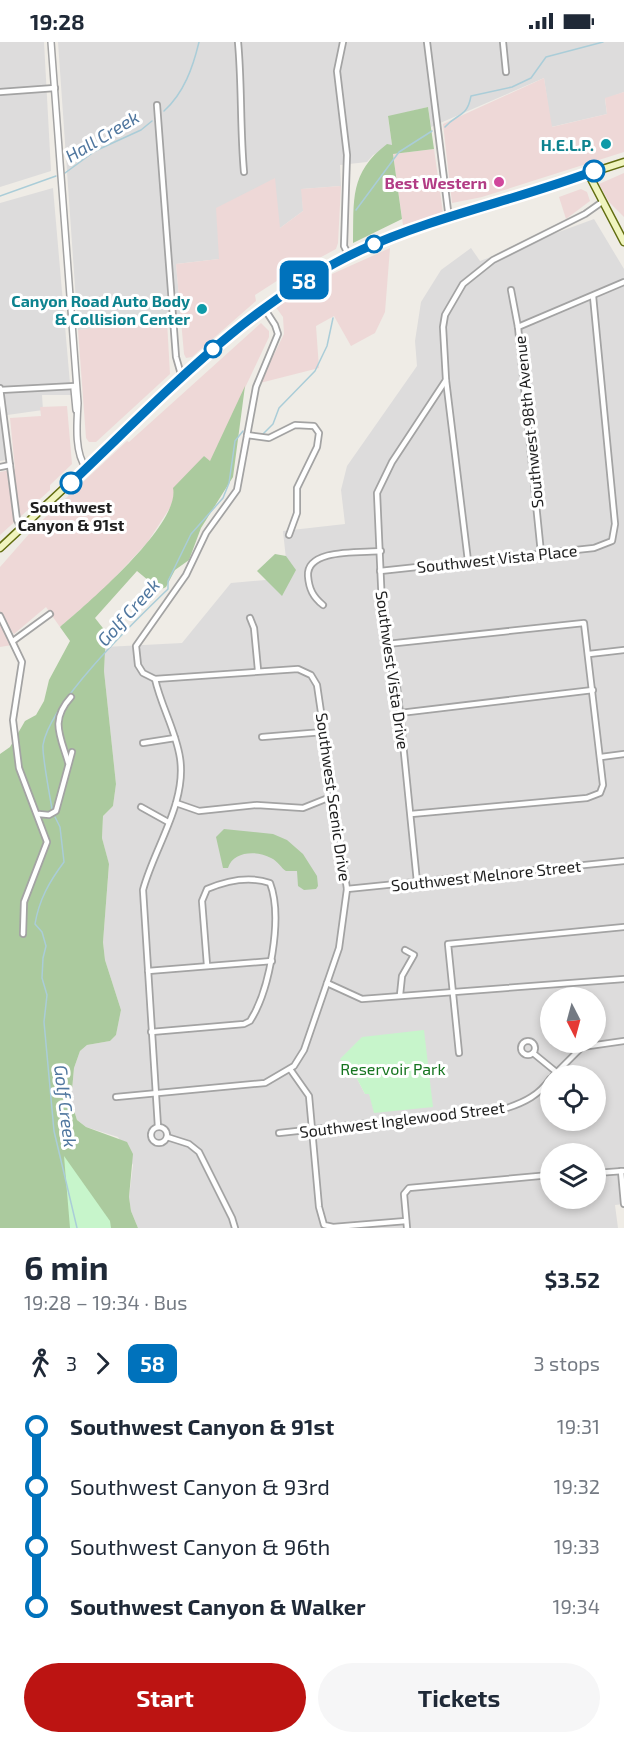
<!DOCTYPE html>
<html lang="en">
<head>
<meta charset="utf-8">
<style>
  body { margin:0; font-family:"Exo 2",sans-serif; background:#f6f6f7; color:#1f2937; height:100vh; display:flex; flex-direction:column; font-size:22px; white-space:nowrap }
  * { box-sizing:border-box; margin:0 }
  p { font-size:20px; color:#747a83 }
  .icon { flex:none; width:33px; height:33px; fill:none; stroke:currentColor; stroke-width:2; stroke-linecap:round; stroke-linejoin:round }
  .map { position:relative; height:1186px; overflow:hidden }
  .side { display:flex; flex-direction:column; background:#fff; flex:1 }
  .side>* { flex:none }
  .badge { padding:0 12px; border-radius:9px; font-size:21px; line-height:39px }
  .needle { width:39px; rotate:174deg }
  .buttons { position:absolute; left:540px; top:945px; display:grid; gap:12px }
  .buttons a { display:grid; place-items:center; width:66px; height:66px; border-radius:50%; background:#fff; box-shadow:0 3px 9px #0003; font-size:30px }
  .map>.badge { position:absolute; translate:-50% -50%; box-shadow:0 0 0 3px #fff }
  .legs { display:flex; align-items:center; gap:9px; height:66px; padding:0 24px; font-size:20px }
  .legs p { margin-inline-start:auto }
  .summary { display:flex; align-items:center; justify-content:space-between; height:102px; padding:0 24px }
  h1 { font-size:33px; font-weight:700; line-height:45px }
  .primary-button { display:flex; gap:12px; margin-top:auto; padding:12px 24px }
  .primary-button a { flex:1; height:69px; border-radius:36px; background:#bc1412; color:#fff; font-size:24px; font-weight:700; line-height:69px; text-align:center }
  .primary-button a+a { background:#f6f6f7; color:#1f2937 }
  ul { padding:0 24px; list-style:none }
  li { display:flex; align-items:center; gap:21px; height:60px; font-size:22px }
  li i { display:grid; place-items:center; width:9px; height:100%; margin:0 8px; background:currentColor }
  li i::after { content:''; width:15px; height:15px; margin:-8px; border:4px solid; border-radius:50%; background:#fff }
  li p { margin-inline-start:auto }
  li:first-child i { background:linear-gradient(#0000 50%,currentColor 0) }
  li:last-child i { background:linear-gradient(currentColor 50%,#0000 0) }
  .status { display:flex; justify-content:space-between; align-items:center; height:42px; padding:0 30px; background:#fff; direction:ltr }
  .status svg { height:16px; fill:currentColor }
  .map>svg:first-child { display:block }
  .residential { fill:#dddcdc; fill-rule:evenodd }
  .commercial { fill:#eed8d7 }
  .forest { fill:#abca9e }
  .park { fill:#c7f5cb }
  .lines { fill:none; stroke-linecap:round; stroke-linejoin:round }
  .stream { stroke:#aacdd8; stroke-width:1.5 }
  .minor-casing { stroke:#a3a3a3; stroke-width:8 }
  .tertiary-casing { stroke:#a3a3a3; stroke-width:8 }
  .secondary-casing { stroke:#616d0f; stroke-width:9 }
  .minor { stroke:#fff; stroke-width:4.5 }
  .tertiary { stroke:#fff; stroke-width:5 }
  .secondary { stroke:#f0f4bf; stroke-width:6 }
  .line-1-casing { stroke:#fff; stroke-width:14 }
  .line-1 { stroke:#0072bc; stroke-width:9 }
  .culture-dot { fill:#0f9aa8; stroke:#fff; stroke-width:2 }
  .stop-1-dot { fill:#fff; stroke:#0072bc; stroke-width:3 }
  .hotel-dot { fill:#d1479c; stroke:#fff; stroke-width:2 }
  .labels { text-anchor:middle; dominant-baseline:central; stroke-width:6; stroke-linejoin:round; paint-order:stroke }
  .culture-label { font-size:16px; font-weight:bold; fill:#0d838f; stroke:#fff; text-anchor:end }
  .hotel-label { font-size:16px; font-weight:bold; fill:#b23c85; stroke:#fff; text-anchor:end }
  .street-label { font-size:16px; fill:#1f1f1f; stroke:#fff }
  .stop-label { font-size:16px; font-weight:bold; fill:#1f1f1f; stroke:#fff }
  .park-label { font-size:16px; fill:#15741f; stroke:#fff }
  .water-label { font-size:18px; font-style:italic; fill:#50779f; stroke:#fff }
</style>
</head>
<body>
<div class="status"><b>19:28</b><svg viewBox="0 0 49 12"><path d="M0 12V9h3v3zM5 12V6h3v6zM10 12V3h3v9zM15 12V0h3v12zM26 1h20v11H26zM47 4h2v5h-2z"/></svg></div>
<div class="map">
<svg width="624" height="1186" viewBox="0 0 624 1186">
  <rect width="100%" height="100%" fill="#efece6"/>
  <g class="residential">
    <path d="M0,0H44L51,129L0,145Z"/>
    <path d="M58,0H624V50L605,57L607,72L551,85L544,36L431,85L428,65L388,75L392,103L373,113L367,120L340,123L341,144L302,147L303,169L280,186L219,217L176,222L181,277L78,288Z"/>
    <path d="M53,146L71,353H42L43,368L0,374L6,418L0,419V161Z"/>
    <path d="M594,177L624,227V1162L615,1163L618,1186H138L131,1169L129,1155L133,1123L118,1095L86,1085L77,1078L71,1059L74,1026L80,1009L87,1003L110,999L116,993L121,968L105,918L103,899L109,823L102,796L103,774L113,764L116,742L104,629L105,605L182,601L231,541L288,536L283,489L345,482L341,448L347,424L417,324L415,299L421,260L441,228L471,206L480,219ZM550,956H596V1000H550ZM341,1016L433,1065L372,1059L369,1052H365L354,1031ZM550,1034H596V1078H550ZM550,1112H596V1156H550Z"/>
  </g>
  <g class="commercial">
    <path d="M544,36L552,85L607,72L605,56L624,50V110L482,155L452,161L443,82Z"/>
    <path d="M434,107L443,171L403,183L393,112Z"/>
    <path d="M624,131V175L609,160L599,142Z"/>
    <path d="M275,136L280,186L303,169L301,147L341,144L338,201L336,207L312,220L311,217L255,253L256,259L192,315L186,316L184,312L176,222L219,217L216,166Z"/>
    <path d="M581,147L587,150L590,159L566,177L559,155Z"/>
    <path d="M390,206L385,270L375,291L351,304L334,274L316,284L319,326L260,341L284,292L283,275L275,264L312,241Z"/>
    <path d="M167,279L170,332L96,400H89L86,396L78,288Z"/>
    <path d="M261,281L269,289V295L210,420L204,414L174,451L173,461L147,501L104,547L60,585L46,565L14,592L10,587L6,591L12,603L0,605V525L36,484L127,399L129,400Z"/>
    <path d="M67,364L72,422L50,443V448L0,493V430L15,427L10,376L41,374L40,365Z"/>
  </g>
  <g class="forest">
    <path d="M428,65L434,107L393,112L402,177L353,201C354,158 349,131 387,102L392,103L388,74Z"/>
    <path d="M245,344L233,435L201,486L189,518L175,528L166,545L160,548L137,529L95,576L106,590L104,629L116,742L113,764L103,774L102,796L109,822L103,900L105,918L121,968L116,993L110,999L87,1003L80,1009L74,1026L71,1059L77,1078L86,1085L127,1100L133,1112L129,1155L131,1169L138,1186H0V712L10,705L25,679L36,673L44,659L49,638L70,599L60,585C87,562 181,482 173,446L204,414L210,419Z"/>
    <path d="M275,512L286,514L296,528L282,554L257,529Z"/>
    <path d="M224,787L273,792L287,798L303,812L317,834L318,844L316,847L304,848L298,844L297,829H286C281,826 278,819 271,816C257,808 233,809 228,826H223L216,795Z"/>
  </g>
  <g class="park">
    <path d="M424,988L433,1065L374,1071L369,1052H365L354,1031L340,1017L362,995Z"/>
    <path d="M64,1114L110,1179L111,1186H70Z"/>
  </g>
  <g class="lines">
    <g class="stream">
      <path d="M164,69C184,51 193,25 199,0"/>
      <path d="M445,85C457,71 467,76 471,54L512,45L531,36L546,15L603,0"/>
      <path d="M65,131L95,109L141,88L152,79"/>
      <path d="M0,154L56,134"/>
      <path d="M356,168L399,110L432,89"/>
      <path d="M263,392L273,382L279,366L315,329L327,304L333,276"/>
      <path d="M52,767C50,755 42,713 43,703C50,660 135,579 168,547V539L191,492L223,456L229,441L235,399L243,389"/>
      <path d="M55,775L60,785L64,820C49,840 39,858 35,882L42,890L46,904L43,916L42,936L47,953L44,980L54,1089L77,1186"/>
    </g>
    <g class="minor-casing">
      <g id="minor">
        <path d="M238,0C242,43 240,86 244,130"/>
        <path d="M343,0L337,29L347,113L344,204L349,214"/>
        <path d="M427,0L449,177"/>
        <path d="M503,0L506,30"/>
        <path d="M0,50L55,46"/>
        <path d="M157,63L176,315L182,336"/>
        <path d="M511,248L518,285L541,511"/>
        <path d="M518,285L624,240"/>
        <path d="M446,338L468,519"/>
        <path d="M0,346L17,478L21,486"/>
        <path d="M0,348L75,344"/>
        <path d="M247,393L269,396L295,383L314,384L319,391L317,405L297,446V471L289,493"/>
        <path d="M0,425L10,423"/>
        <path d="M380,529L594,506L612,499L615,482L593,254"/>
        <path d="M323,563C313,555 309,547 308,534C306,506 361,511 381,509"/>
        <path d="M0,574L22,620L13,678L19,726L47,800L24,860L23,892"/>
        <path d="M250,576L254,586L258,628"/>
        <path d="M13,599L50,572"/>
        <path d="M387,602L584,581L603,743L600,751L587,756L411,772"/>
        <path d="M589,612L624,608"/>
        <path d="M155,637C161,664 176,689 180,716C187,761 154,806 143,848L158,1085"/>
        <path d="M400,671L593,648"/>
        <path d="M262,695L323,690"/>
        <path d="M143,701L175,696"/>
        <path d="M601,715L624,712"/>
        <path d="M68,720C60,693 50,678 71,655"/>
        <path d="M176,761L199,769L257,763L303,766L333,754"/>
        <path d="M141,765L168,780"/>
        <path d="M39,772L49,773L56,769L72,710"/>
        <path d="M417,840L400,671L397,645L389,619L382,564L377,451L392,420L446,338L443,285L445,273L463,242L493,218L585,172L602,160"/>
        <path d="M347,847L624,819"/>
        <path d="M148,929L272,919"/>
        <path d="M327,941L362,957L624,937"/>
        <path d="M400,953L402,934L414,913L405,908"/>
        <path d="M151,990L244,982L250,979C270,948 283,875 270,841C250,834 226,839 207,847L202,859L207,923"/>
        <circle cx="528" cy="1006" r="7"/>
        <path d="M459,1011L448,902L624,885"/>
        <path d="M533,1011L555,1029"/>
        <path d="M290,1027L309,1054L319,1165L324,1183L333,1185L406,1179"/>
        <path d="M553,1034L582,1005L624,999"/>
        <path d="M116,1055L265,1041L294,1024L304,1008L339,906L347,847L317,643L311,633L298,627L155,637L143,631L138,623L136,604L186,533L206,491L237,448L256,345L278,292L275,283L264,266"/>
        <circle cx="159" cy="1093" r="8"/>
        <path d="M279,1091L507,1066C525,1060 539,1053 550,1037"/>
        <path d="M167,1095L189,1102L199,1110L232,1176L235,1186"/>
        <path d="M621,1129L624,1162"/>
        <path d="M596,1131L623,1129"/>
        <path d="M407,1186L404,1152L409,1146L550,1133"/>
      </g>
    </g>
    <g class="tertiary-casing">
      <g id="tertiary">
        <path d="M51,0L78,361C77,380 74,410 86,426"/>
        <path d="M74,347L76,368"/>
      </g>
    </g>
    <g class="secondary-casing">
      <g id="secondary">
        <path d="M588,131L624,200"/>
        <path d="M0,506L223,298L299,241L343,217L395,194L624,120"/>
      </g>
    </g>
    <use href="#minor" class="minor"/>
    <use href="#tertiary" class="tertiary"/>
    <use href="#secondary" class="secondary"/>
  </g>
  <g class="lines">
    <g class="line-1-casing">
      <path id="line-1" d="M71,441C161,356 247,261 361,208C435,174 517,158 594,129"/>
    </g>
    <use href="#line-1" class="line-1"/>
  </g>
  <g class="culture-dot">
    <circle cx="606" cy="102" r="6"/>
    <circle cx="202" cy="267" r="6"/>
  </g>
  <g class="stop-1-dot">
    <circle cx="594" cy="129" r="10"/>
    <circle cx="374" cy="202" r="8"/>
    <circle cx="213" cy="307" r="8"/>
    <circle cx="71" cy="441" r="10"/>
  </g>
  <circle class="hotel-dot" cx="499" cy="140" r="6"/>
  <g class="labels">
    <g class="culture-label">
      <text x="594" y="102">H.E.L.P.</text>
      <text x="190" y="258">Canyon Road Auto Body<tspan x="190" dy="18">&amp; Collision Center</tspan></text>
    </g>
    <g class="hotel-label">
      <text x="487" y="140">Best Western</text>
    </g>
    <g class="street-label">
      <text transform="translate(528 380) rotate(-96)">Southwest 98th Avenue</text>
      <text transform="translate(497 516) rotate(-6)">Southwest Vista Place</text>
      <text transform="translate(393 628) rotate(82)">Southwest Vista Drive</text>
      <text transform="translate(334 755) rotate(82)">Southwest Scenic Drive</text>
      <text transform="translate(486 833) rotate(-6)">Southwest Melnore Street</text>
      <text transform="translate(402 1077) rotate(-7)">Southwest Inglewood Street</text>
    </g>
    <g class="stop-label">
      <text x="71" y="464">Southwest<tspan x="71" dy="18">Canyon &amp; 91st</tspan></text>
    </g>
    <g class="park-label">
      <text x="393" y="1026">Reservoir Park</text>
    </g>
    <g class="water-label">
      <text transform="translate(102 94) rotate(-31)">Hall Creek</text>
      <text transform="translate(128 570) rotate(-48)">Golf Creek</text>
      <text transform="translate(66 1064) rotate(83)">Golf Creek</text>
    </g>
  </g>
</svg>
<div class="buttons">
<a><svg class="needle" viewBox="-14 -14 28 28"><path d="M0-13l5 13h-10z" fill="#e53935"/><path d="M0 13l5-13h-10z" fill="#747a83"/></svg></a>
<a><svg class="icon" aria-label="locate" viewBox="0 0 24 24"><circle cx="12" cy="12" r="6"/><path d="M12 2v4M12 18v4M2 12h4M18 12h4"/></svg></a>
<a><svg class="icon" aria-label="layers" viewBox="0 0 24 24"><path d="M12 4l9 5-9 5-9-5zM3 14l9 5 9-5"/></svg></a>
</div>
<b class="badge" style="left:304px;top:238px;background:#0072bc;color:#fff">58</b>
</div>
<section class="side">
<div class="summary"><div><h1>6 min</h1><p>19:28 – 19:34 · Bus</p></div><b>$3.52</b></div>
<div class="legs"><svg class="icon" aria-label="walk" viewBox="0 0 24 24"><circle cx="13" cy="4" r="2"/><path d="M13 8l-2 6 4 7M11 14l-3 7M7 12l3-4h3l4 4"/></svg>3<svg class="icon" aria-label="forward" viewBox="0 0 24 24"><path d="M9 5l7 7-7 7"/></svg><b class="badge" style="background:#0072bc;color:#fff">58</b><p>3 stops</p></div>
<ul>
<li><i style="color:#0072bc"></i><b>Southwest Canyon &amp; 91st</b><p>19:31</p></li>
<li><i style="color:#0072bc"></i><span>Southwest Canyon &amp; 93rd</span><p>19:32</p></li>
<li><i style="color:#0072bc"></i><span>Southwest Canyon &amp; 96th</span><p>19:33</p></li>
<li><i style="color:#0072bc"></i><b>Southwest Canyon &amp; Walker</b><p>19:34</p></li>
</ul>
<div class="primary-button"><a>Start</a><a>Tickets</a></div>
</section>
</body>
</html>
